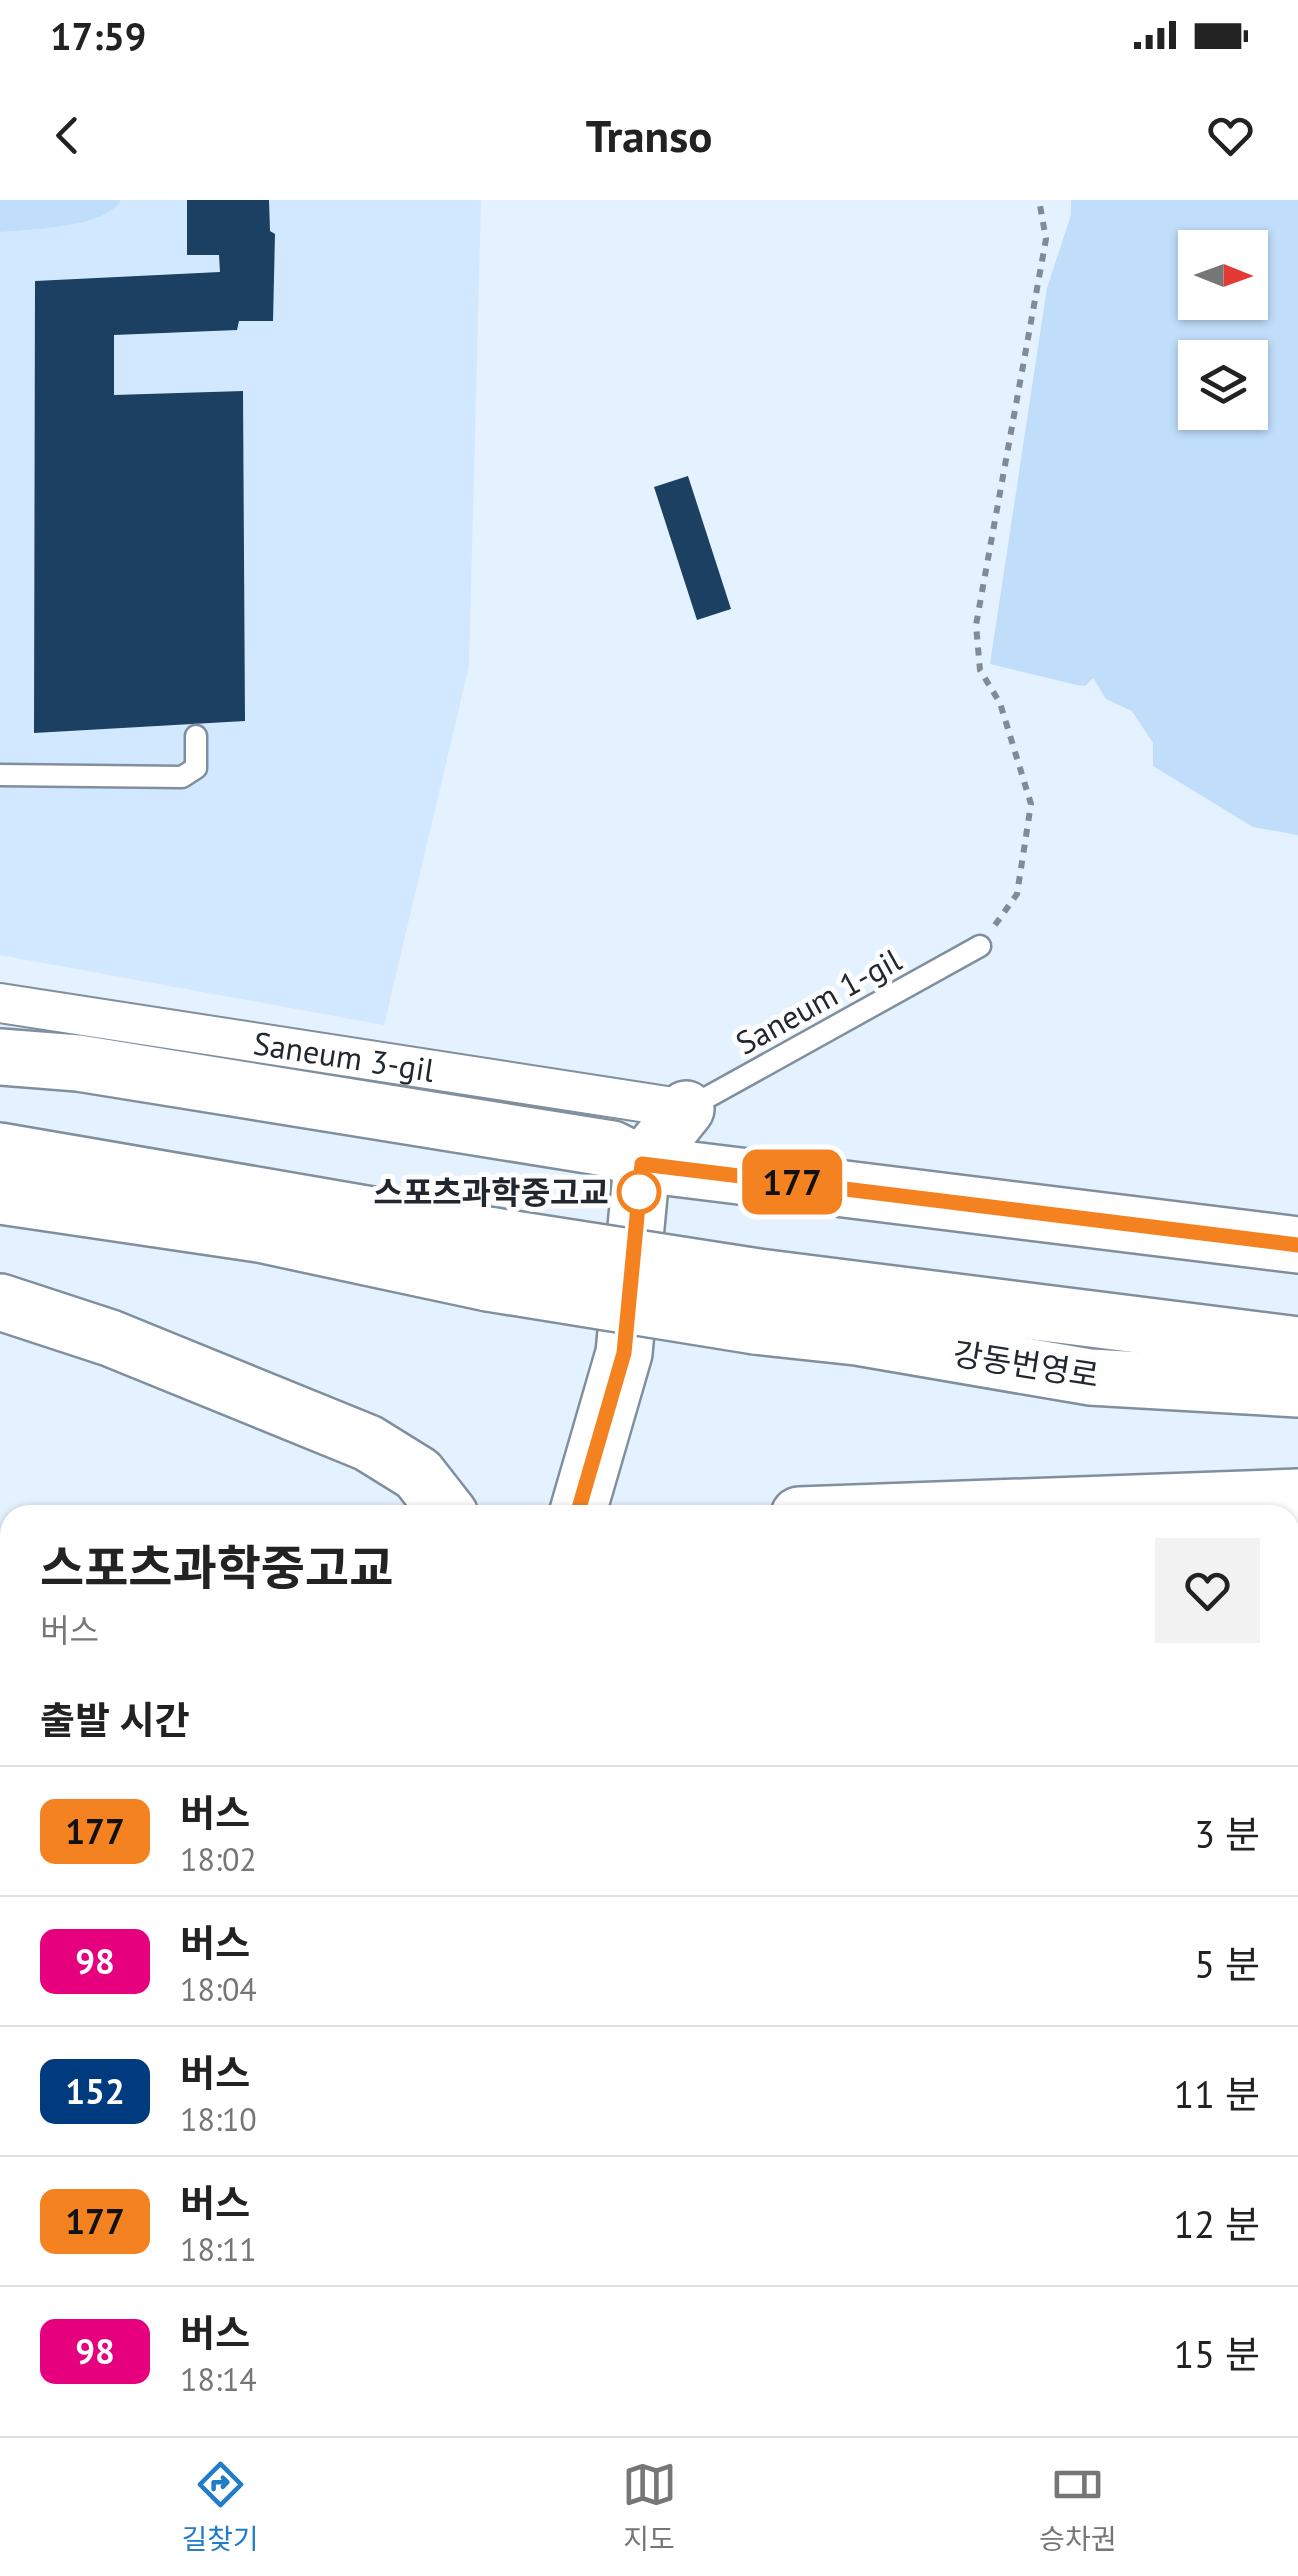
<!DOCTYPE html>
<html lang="ko">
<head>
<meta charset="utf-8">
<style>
  body { margin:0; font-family:"PT Sans","Noto Sans KR",sans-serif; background:#f2f2f2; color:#222; height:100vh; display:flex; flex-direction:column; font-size:38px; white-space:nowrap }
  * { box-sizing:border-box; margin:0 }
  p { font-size:32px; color:#767676 }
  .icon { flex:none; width:55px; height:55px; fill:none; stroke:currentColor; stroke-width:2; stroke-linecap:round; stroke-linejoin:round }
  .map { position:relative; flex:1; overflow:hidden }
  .details { position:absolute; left:0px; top:1305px; width:1300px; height:932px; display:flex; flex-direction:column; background:#fff; border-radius:30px 30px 0 0; box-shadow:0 2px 8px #0004 }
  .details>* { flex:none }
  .badge { padding:0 20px; border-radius:15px; font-size:35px; line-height:65px }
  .needle { width:65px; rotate:91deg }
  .controls { position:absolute; left:1178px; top:30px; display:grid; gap:20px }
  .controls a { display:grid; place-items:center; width:90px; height:90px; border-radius:0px; background:#fff; box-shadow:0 2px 8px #0004; font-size:50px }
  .map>.badge { position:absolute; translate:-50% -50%; box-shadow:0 0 0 5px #fff }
  h2 { padding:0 40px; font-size:38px; line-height:90px }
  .round { display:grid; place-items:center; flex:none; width:105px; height:105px; border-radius:0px; background:#f2f2f2 }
  .overview { display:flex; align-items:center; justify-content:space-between; height:170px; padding:0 40px }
  h1 { font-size:48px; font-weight:700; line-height:75px }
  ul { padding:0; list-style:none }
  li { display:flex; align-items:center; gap:30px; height:130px; padding:0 40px; border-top:2px solid #e0e0e0 }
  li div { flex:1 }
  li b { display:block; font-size:38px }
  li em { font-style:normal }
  li .badge { min-width:110px; font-weight:700; text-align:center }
  .status { display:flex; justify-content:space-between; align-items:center; height:70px; padding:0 50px; background:#fff; direction:ltr }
  .status svg { height:28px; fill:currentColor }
  header { display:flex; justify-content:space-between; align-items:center; height:130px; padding:0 40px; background:#fff; font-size:45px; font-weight:700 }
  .menu { display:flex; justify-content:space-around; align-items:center; height:140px; border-top:2px solid #e0e0e0; background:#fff; font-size:28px; color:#767676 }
  .menu a { display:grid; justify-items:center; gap:5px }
  .menu .current { color:#217dca }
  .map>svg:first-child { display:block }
  .built { fill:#d2e8fe }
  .green { fill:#c0ddfa; fill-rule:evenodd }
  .building { fill:#1c4062 }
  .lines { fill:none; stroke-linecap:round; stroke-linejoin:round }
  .service-casing { stroke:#808f9e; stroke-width:25 }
  .pedestrian-casing { stroke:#808f9e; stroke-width:35 }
  .minor-casing { stroke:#808f9e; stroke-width:42 }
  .tertiary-casing { stroke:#808f9e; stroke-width:52 }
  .trunk-casing { stroke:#808f9e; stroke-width:60 }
  .path { stroke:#818b95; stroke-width:6; stroke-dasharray:8 8; stroke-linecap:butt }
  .service { stroke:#fff; stroke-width:20 }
  .pedestrian { stroke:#fff; stroke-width:30 }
  .minor { stroke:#fff; stroke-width:38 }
  .tertiary { stroke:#fff; stroke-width:48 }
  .trunk { stroke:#fff; stroke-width:55 }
  .trunk-bridge-casing { stroke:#808f9e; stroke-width:60; stroke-linecap:butt }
  .trunk-bridge { stroke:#fff; stroke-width:55 }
  .line-casing { stroke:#fff; stroke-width:22 }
  .line { stroke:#f58220; stroke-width:15 }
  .stop-dot { fill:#fff; stroke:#f58220; stroke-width:5 }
  .labels { text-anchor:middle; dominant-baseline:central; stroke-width:10; stroke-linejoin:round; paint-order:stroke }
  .street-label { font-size:32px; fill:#21272d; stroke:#fdfdfd }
  .stop-label { font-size:32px; font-weight:bold; fill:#21272d; stroke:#fdfdfd; text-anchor:end }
</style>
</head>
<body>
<div class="status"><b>17:59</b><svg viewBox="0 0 49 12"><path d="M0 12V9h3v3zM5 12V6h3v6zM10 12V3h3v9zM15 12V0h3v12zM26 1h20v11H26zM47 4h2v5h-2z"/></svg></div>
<header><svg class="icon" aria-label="back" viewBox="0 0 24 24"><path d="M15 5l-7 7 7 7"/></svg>Transo<svg class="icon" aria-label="heart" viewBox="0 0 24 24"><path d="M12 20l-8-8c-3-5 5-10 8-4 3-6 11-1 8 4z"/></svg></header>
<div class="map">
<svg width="1298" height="2236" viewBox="0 0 1298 2236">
  <rect width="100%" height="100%" fill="#e4f1ff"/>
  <path class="built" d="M0,0H481L469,466L384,825L0,755Z"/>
  <g class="green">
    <path d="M0,0H121C106,28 30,29 0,32Z"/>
    <path d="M1071,0H1298V635L1253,627L1153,566V543L1132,511L1106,499L1093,478L1085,486L1077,485L990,464L1047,88L1071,15ZM1195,48H1250V102H1195ZM1195,158H1250V212H1195Z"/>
    <path d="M90,2228H191L187,2236H86Z"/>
    <path d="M331,2228H415L402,2236H328Z"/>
    <path d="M863,2228H1233L1236,2236H859Z"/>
  </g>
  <g class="building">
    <path d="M187,0H269L270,31L275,34L273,121H239L237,130L114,135V195L243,191L245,521L34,533L35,81L220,72L219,55H187Z"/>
    <path d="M688,276L731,409L697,420L654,287Z"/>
    <path d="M660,2228H704L706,2236H662Z"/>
  </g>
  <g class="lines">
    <g class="service-casing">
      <g id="service">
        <path d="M0,575L182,577L196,568V536"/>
        <path d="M688,908L980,746"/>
      </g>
    </g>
    <g class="pedestrian-casing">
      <path id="pedestrian" d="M766,2228V2236"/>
    </g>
    <g class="minor-casing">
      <g id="minor">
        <path id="s1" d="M0,803L686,909"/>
        <path d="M207,2236L211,2228"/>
        <path d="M430,2236L442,2228"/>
        <path d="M839,2236L843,2228"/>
      </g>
    </g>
    <g class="tertiary-casing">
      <path id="tertiary" d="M0,2226L10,2200"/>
    </g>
    <g class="trunk-casing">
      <g id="trunk">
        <path d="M0,857L78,863L612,949L642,964L1298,1045"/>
        <path d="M0,951L494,1036"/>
        <path d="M0,996L259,1034L488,1083"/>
        <path d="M758,1077L1298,1145"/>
        <path d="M0,1102L110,1138L368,1243L418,1274L450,1315"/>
        <path d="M755,1126L856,1137L1090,1177L1298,1189"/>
        <path d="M577,1315L624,1153L642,964L686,909"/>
        <path d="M799,1315L1298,1297"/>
      </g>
    </g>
    <g class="path">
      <path d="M995,725L1017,694L1031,604L1000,503L980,470L976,425L1046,39L1039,0"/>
      <path d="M1290,1585L1298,1580"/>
      <path d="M1203,2228L1206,2236"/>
      <path d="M974,2236L975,2228"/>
    </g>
    <use href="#service" class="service"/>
    <use href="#pedestrian" class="pedestrian"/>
    <use href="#minor" class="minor"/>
    <use href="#tertiary" class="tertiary"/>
    <use href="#trunk" class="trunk"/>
    <g class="trunk-bridge-casing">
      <g id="trunk-bridge">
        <path d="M494,1036L758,1077"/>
        <path d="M488,1083L755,1126"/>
      </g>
    </g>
    <use href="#trunk-bridge" class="trunk-bridge"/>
  </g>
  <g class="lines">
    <g class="line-casing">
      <path id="line" d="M577,1315L624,1153L642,964L1298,1045"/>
    </g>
    <use href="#line" class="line"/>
  </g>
  <circle class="stop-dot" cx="639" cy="992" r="20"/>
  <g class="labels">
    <g class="street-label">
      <text transform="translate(818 801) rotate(-29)">Saneum 1-gil</text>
      <text stroke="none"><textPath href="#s1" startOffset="348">Saneum 3-gil</textPath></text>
      <text transform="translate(1026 1164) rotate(9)">강동번영로</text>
    </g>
    <g class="stop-label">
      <text x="609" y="992">스포츠과학중고교</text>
    </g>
  </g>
</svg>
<div class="controls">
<a><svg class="needle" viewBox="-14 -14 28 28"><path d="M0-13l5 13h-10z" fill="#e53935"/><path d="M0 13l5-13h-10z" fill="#767676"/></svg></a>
<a><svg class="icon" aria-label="layers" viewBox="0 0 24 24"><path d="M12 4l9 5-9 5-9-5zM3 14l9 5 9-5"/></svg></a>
</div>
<b class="badge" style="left:792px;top:982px;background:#f58220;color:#111">177</b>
<section class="details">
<div class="overview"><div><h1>스포츠과학중고교</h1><p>버스</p></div><a class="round"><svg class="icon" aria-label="heart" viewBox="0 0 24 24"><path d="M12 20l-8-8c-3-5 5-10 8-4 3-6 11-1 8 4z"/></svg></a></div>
<h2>출발 시간</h2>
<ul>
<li><span class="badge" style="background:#f58220;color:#111">177</span><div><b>버스</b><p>18:02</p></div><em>3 분</em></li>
<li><span class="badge" style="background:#e6007e;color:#fff">98</span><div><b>버스</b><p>18:04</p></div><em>5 분</em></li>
<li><span class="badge" style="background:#003b80;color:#fff">152</span><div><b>버스</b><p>18:10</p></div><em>11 분</em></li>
<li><span class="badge" style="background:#f58220;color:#111">177</span><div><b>버스</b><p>18:11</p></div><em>12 분</em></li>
<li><span class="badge" style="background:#e6007e;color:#fff">98</span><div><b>버스</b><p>18:14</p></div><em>15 분</em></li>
</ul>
</section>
</div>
<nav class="menu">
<a class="current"><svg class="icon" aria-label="directions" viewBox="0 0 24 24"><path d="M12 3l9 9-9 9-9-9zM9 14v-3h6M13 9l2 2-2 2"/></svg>길찾기</a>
<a><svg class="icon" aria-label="map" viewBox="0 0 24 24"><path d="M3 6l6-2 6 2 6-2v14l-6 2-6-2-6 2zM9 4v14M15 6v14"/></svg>지도</a>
<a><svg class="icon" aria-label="tickets" viewBox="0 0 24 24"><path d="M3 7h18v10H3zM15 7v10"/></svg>승차권</a>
</nav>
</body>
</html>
